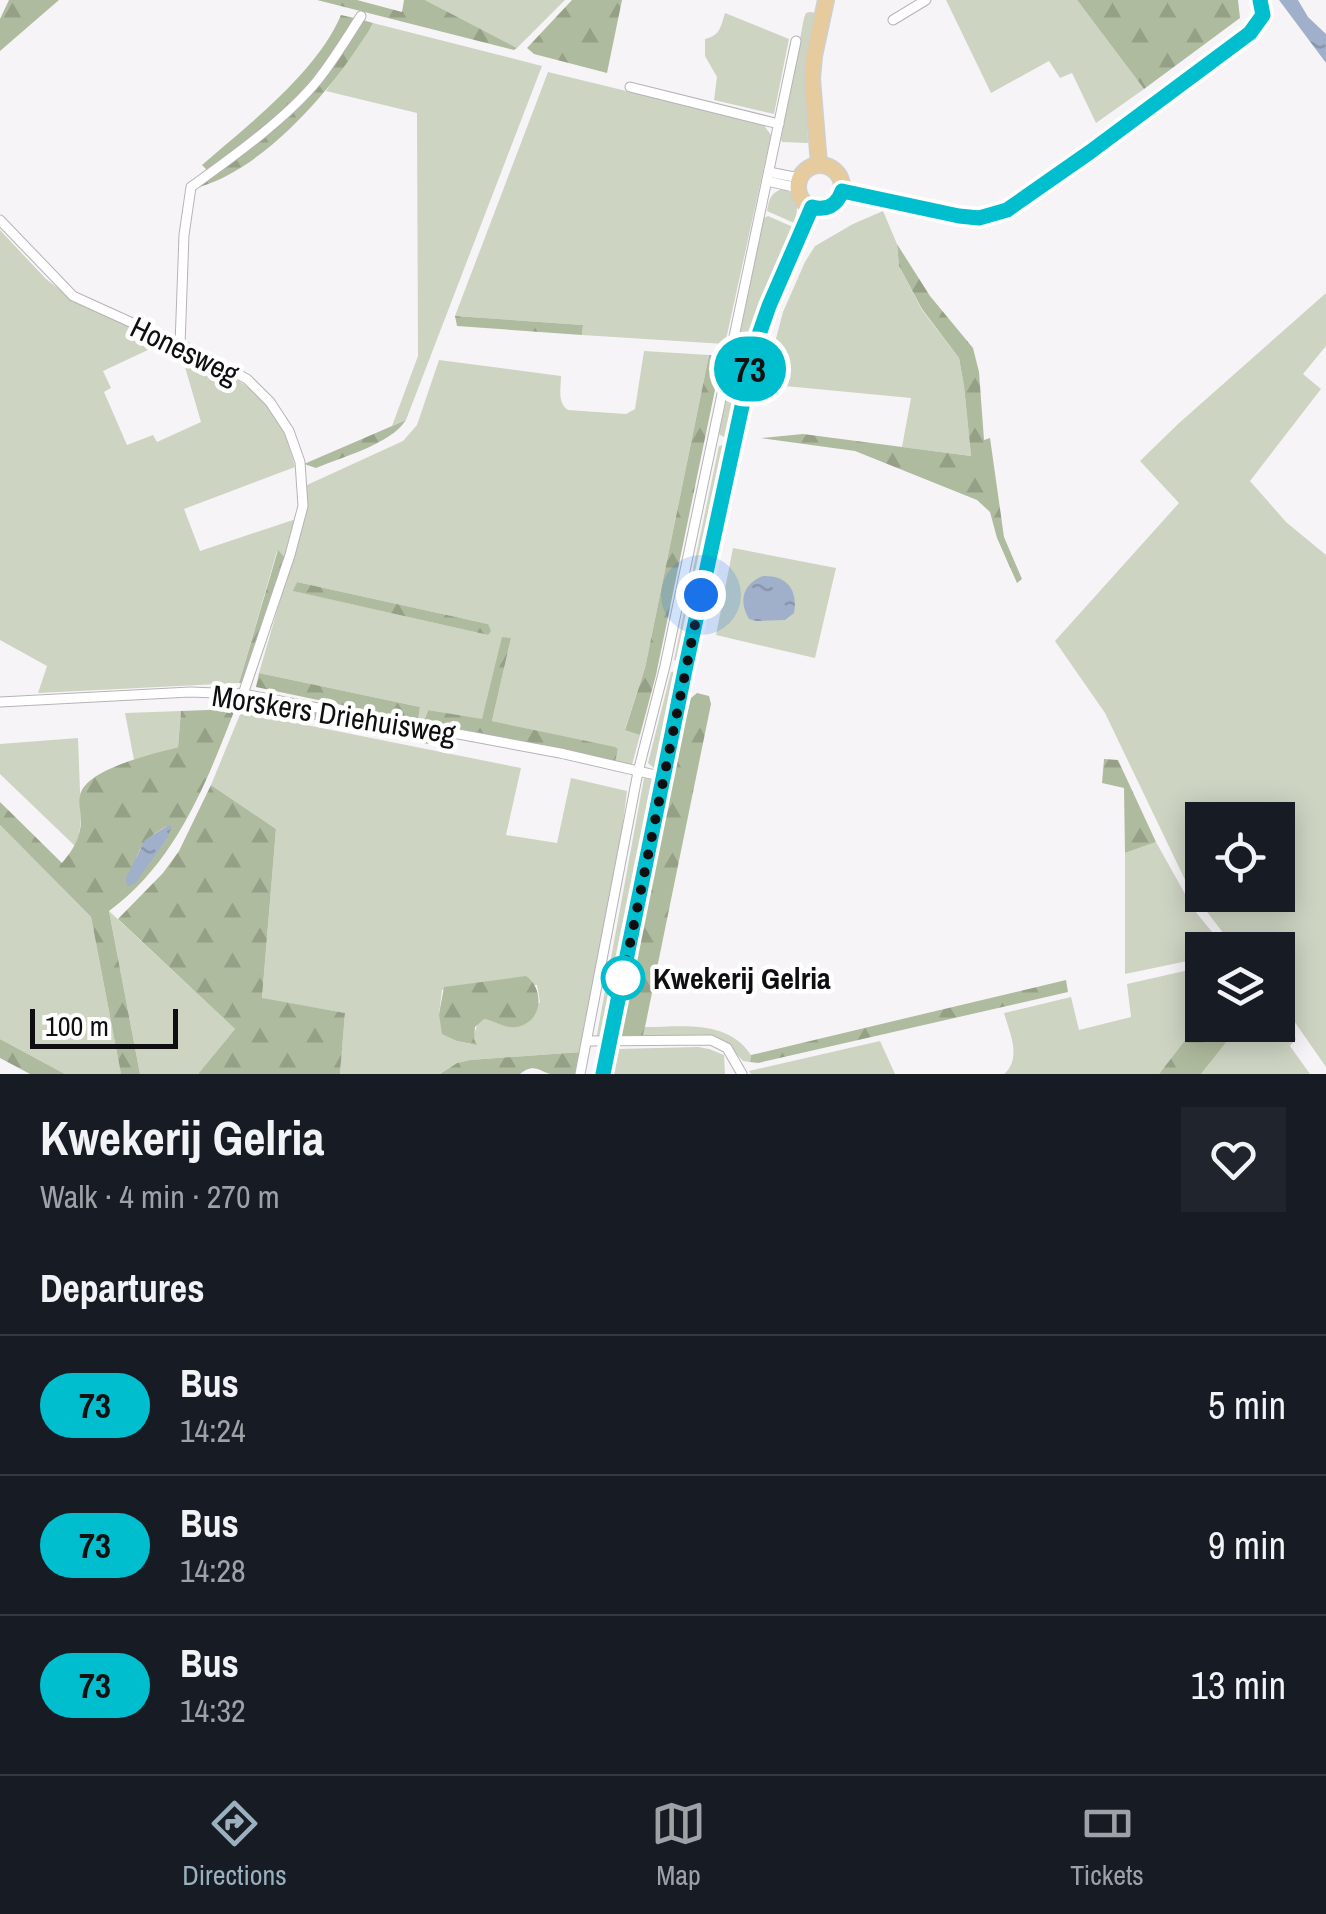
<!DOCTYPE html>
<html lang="en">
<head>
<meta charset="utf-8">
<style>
  body { margin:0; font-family:"Archivo Narrow",sans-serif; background:#20242c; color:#f1f3f6; height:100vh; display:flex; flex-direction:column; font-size:38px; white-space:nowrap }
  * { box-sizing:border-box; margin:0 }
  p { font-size:32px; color:#9ea1a6 }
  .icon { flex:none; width:55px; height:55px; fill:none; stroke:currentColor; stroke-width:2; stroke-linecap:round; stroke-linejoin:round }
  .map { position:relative; height:1074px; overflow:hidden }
  .sheet { display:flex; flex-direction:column; background:#171b24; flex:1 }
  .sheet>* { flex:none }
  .badge { padding:0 20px; border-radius:32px; font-size:35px; line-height:65px }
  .tools { position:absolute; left:1185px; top:802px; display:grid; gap:20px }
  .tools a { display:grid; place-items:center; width:110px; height:110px; border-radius:0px; background:#171b24; box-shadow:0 5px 25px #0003; font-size:50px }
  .scale { position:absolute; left:30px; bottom:25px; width:148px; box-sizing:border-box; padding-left:10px; border:5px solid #0f0e10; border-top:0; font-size:28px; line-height:35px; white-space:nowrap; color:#0f0e10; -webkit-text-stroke:8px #fff; paint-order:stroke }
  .you { position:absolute; width:50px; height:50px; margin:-25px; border:8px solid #fff; border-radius:50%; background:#1a73e8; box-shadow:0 0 0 15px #1a73e833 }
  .map>.badge { position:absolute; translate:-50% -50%; box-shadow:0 0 0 5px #fff }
  h2 { padding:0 40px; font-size:38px; line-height:90px }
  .round { display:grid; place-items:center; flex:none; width:105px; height:105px; border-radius:0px; background:#20242c }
  .head { display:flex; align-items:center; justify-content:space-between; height:170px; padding:0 40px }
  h1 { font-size:48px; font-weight:700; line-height:75px }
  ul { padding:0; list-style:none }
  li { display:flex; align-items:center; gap:30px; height:140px; padding:0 40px; border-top:2px solid #363941 }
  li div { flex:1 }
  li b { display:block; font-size:38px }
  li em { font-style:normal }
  li .badge { min-width:110px; font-weight:700; text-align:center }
  .tabs { display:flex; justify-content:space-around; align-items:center; height:140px; border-top:2px solid #363941; background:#171b24; font-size:28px; color:#9ea1a6 }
  .tabs a { display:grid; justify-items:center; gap:5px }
  .tabs .active { color:#9ab0bf }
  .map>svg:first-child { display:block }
  .grass { fill:#cdd4c2; fill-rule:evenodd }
  .forest { fill:url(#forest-firs); fill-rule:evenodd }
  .water { fill:url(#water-ripples) }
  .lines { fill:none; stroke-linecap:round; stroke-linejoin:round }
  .street-casing { stroke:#b6b3b7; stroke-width:11 }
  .secondary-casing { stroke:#b6b3b7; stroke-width:16 }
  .primary-casing { stroke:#cfcfcf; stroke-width:18 }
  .street { stroke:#fff; stroke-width:9 }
  .secondary { stroke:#f2e5cf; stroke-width:14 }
  .primary { stroke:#e6cb9e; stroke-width:15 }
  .line-casing { stroke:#fff; stroke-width:22 }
  .line { stroke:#00becd; stroke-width:15 }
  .walk { stroke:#0f0e10; stroke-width:10; stroke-dasharray:0 18 }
  .stop-dot { fill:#fff; stroke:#00becd; stroke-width:5 }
  .labels { text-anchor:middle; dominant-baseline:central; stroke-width:9; stroke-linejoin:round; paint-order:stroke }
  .street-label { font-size:30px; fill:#0f0e10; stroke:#fff }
  .stop-label { font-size:30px; font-weight:bold; fill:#0f0e10; stroke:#fff; text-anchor:start }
</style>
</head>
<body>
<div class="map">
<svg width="1326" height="1074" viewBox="0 0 1326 1074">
  <defs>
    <pattern id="forest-firs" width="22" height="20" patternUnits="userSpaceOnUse" patternTransform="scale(2.5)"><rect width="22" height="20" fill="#afbb9e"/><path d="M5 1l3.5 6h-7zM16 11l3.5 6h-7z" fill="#95a087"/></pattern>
    <pattern id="water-ripples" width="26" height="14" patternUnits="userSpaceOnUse" patternTransform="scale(2.5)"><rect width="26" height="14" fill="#a0b0ca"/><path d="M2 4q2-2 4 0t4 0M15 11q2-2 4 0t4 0" fill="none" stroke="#8996ac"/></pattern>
  </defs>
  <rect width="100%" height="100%" fill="#f7f4f8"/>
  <g class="grass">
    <path d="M425,0H565L517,48Z"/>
    <path d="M946,0H1077L1144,89L1096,123L1072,73L1060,78L1049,61L991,93Z"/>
    <path d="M810,12L817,13L806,80L808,143L782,142L781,139L804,18L806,13Z"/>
    <path d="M725,13L789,39L774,114L714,100L717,77L705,56V39C720,36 721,26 725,13Z"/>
    <path d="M373,23L542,66L406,420L392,426L418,356L417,113L326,91Z"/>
    <path d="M548,72L763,124L771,135L725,344L582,335L583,325L455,316Z"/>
    <path d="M781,189C800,192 799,208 794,223L767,211C769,200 770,194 781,189Z"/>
    <path d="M883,211L897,244L899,266L922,310L959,358L964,386L971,456L902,447L911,398L764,384L783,312L805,262L815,246L853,224Z"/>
    <path d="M768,216L793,227L757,320L727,439L719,434L764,218Z"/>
    <path d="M0,230L45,278L73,300L165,342L103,371L111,388L104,392L127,445L153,435L157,442L201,422L185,367L191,354C248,384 279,399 295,467L184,509L200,551L296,519L285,558L277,551L239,683L38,693L47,666L0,640Z"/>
    <path d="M1326,293V346L1303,374L1321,389L1250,481L1286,522L1326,555V1067L1278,998V950H1236L1189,888L1105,713L1055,641L1179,503L1140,461L1178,424ZM1202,820H1278V895H1202Z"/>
    <path d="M644,351L709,355L645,668L625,729L640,735L632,765L615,762L618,749L492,721L511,638L482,719H479L428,710L424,722L418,721L420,707L259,673L304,518L307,485L403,441L417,425L439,360L561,376C561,387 557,403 568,410L626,414L635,409ZM297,582L488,624V635L294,591Z"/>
    <path d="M727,444L679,661L674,660L719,446Z"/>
    <path d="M733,548L836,568L815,658L716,635Z"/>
    <path d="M678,671L661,769H655L648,763L671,672Z"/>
    <path d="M181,711L178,747L134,760L125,713Z"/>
    <path d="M241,712L521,768L506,835L557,843L571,778L627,791L621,838L581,1052L470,1060L457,1063L440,1074H340L345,1013L262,999L276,829L211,785ZM537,985L540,1002L507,1026L486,1018L478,1022L471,1044L457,1041L439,1014L442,990Z"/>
    <path d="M78,738L81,818L79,836L75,846L0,774V744Z"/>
    <path d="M644,778L659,781L608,1041L596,1040Z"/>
    <path d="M0,825L91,917L121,1074H65L0,1039Z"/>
    <path d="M1156,842L1194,910L1227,950H1202V958L1125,974V853Z"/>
    <path d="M109,911L235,1029L198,1074H140Z"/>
    <path d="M1202,967V1018L1159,1074H1004C1022,1058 1010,1034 1004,1013L1071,997L1079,1030L1131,1017L1127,984Z"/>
    <path d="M1278,1013L1296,1039L1290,1046L1310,1074H1201L1240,1025H1278Z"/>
    <path d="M645,1027C683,1027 727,1019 751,1055L750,1062L743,1061L728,1045L642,1039Z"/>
    <path d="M880,1041L895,1074H751L749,1071Z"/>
    <path d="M698,1047L709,1049L724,1055L725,1074H612L617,1049Z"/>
  </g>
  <g class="forest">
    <path d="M9,0H59L0,51V19Z"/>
    <path d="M317,0H357L402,12L404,0H425L517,48L514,50Z"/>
    <path d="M572,0H622L607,73L534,54L527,48Z"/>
    <path d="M1077,0H1238L1240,18L1144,89Z"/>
    <path d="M341,15L354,18C320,79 267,133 207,170L202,165C248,125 317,72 341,15Z"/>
    <path d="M363,20L373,23C338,83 268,167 199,187L248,150L345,50Z"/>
    <path d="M897,244L930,296L973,348L979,372L984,440L990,438L1004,537L1022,579L1017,583L997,538L990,512L977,500L855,451L761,438L803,434L971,456L964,386L959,358L922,309L899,266Z"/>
    <path d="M455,316L583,325L582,335L457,326Z"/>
    <path d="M709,355L722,356L656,675L640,735L625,730L645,668Z"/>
    <path d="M406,420C391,444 342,457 316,468L304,464Z"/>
    <path d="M278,550L285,558L247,684L239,683Z"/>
    <path d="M297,582L488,624L491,631L488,635L293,591Z"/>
    <path d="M502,637L511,638L492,721L615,747L618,749L615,762L424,722L428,710L482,719Z"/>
    <path d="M259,673L420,707L418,721L256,687Z"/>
    <path d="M697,693L709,696L711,704L645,1027L642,1039L619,1041L683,731L691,698Z"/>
    <path d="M246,698L440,736L428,744L244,705Z"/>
    <path d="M235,709C206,784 176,862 109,911L140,1074H121L91,917L0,825V802L62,863C73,850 81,837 81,820C81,812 78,804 80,796C84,769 154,754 178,747L181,711ZM167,826V839L131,886C135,855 138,842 167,826Z"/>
    <path d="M1104,759L1118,760L1156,842L1125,853L1124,788L1102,783Z"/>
    <path d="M211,785L276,829L262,998L345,1013L340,1074H198L235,1029L118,919L163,873L179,851Z"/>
    <path d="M526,976C545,989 543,1023 516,1027C505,1029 494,1020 484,1019L475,1027L474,1039L477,1045L457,1041L442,1034L439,1014L444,987Z"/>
    <path d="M1066,980L1068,992L758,1063L750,1062L751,1055Z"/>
    <path d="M1202,1018V1025H1240L1201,1074H1159Z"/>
    <path d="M0,1039L65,1074H30L0,1058Z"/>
    <path d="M581,1052L576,1074C568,1074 558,1074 550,1074C536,1069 533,1064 520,1074H440L457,1063L470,1060Z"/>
  </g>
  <g class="water">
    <path d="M1279,0H1298L1308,17L1326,34V63Z"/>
    <path d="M763,576C787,575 798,590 794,613L785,620L756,621L749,619C738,600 743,584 763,576Z"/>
    <path d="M167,826H172L167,839L136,882L131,886H127L126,878L145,840Z"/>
  </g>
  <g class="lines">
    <g class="street-casing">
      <g id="street">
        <path d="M893,20L926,0"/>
        <path d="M630,87L779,124"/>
        <path d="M769,172L799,178"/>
        <path d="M767,181L798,188"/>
        <path d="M0,220L73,296L194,351L247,379L270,402L289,431L300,462L303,506L290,555L243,694"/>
        <path d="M180,345L184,235L191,187C231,158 286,119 317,81C333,61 347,38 361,16"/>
        <path d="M0,702L190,692L243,694L560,753L664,777"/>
        <path d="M587,1041L711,1040L727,1048L742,1074"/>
        <path d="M580,1074L638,772L665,666L796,41"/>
      </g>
    </g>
    <g class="secondary-casing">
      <path id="secondary" d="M842,191L959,216L979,218L1007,210L1091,152L1250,33L1263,15L1260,0"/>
    </g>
    <g class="primary-casing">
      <g id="primary">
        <path d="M819,164L812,79L814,56L826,0"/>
        <circle cx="820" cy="187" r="22"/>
        <path d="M603,1074L685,670L755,346L769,306L811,207"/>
      </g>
    </g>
    <use href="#street" class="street"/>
    <use href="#secondary" class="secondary"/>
    <use href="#primary" class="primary"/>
  </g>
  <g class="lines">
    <g class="line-casing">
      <path id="line" d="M603,1074L685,670L755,346L769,306L812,207C826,211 837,206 842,191L959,216L979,218L1007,210L1090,152L1250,33L1263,15L1260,0"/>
    </g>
    <use href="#line" class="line"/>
    <path class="walk" d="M623,978L701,595"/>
  </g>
  <circle class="stop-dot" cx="623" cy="978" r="20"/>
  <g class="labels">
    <g class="street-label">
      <text transform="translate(185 350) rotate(26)">Honesweg</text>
      <text transform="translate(334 714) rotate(9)">Morskers Driehuisweg</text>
    </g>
    <g class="stop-label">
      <text x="653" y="978">Kwekerij Gelria</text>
    </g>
  </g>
</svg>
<div class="tools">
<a><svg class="icon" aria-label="locate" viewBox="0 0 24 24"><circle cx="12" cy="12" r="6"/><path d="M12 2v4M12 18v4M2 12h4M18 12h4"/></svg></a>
<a><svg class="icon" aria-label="layers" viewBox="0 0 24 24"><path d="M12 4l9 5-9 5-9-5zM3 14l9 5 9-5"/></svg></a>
</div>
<div class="scale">100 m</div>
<div class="you" style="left:701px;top:595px"></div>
<b class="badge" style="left:750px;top:369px;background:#00becd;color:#111">73</b>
</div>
<section class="sheet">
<div class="head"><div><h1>Kwekerij Gelria</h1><p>Walk · 4 min · 270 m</p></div><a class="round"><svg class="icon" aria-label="heart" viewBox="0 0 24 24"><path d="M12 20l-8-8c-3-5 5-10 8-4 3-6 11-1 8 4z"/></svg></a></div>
<h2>Departures</h2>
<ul>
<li><span class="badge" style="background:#00becd;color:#111">73</span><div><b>Bus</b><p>14:24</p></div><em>5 min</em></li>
<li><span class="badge" style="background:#00becd;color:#111">73</span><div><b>Bus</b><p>14:28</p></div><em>9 min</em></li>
<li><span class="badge" style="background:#00becd;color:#111">73</span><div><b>Bus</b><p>14:32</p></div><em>13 min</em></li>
</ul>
</section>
<nav class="tabs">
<a class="active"><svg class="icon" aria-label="directions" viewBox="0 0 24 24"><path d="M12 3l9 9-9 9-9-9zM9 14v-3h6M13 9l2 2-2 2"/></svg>Directions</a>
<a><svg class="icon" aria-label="map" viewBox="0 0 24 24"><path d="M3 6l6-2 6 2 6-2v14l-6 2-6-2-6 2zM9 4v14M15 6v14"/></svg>Map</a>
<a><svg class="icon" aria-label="tickets" viewBox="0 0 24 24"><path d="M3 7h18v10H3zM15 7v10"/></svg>Tickets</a>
</nav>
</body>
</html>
